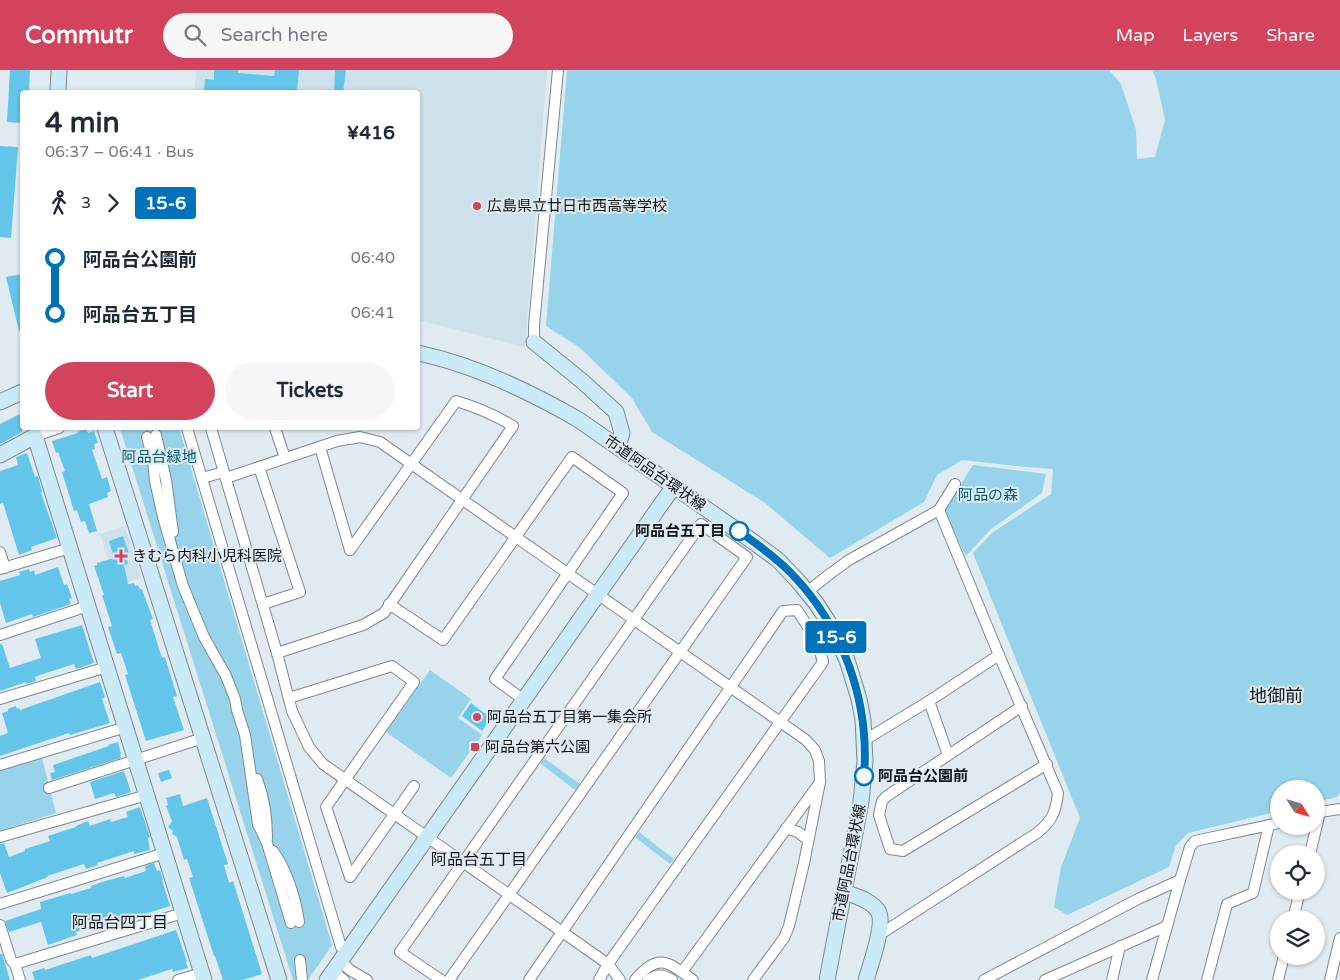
<!DOCTYPE html>
<html lang="en">
<head>
<meta charset="utf-8">
<style>
  body { margin:0; font-family:"Varela Round","Noto Sans JP",sans-serif; background:#f6f6f7; color:#1f2937; height:100vh; display:flex; flex-direction:column; font-size:19px; white-space:nowrap }
  * { box-sizing:border-box; margin:0 }
  p { font-size:16px; color:#747a83 }
  .icon { flex:none; width:28px; height:28px; fill:none; stroke:currentColor; stroke-width:2; stroke-linecap:round; stroke-linejoin:round }
  .map { position:relative; flex:1; overflow:hidden }
  .panel { position:absolute; left:20px; top:20px; width:400px; height:340px; display:flex; flex-direction:column; background:#fff; border-radius:5px; box-shadow:0 1px 4px #0004 }
  .panel>* { flex:none }
  .badge { padding:0 10px; border-radius:4px; font-size:18px; line-height:32px }
  .needle { width:32px; rotate:127deg }
  .buttons { position:absolute; left:1270px; top:710px; display:grid; gap:10px }
  .buttons a { display:grid; place-items:center; width:55px; height:55px; border-radius:50%; background:#fff; box-shadow:0 1px 4px #0004; font-size:25px }
  .map>.badge { position:absolute; translate:-50% -50%; box-shadow:0 0 0 2px #fff }
  .legs { display:flex; align-items:center; gap:8px; height:55px; padding:0 25px; font-size:16px }
  .legs p { margin-inline-start:auto }
  .overview { display:flex; align-items:center; justify-content:space-between; height:85px; padding:0 25px }
  h1 { font-size:28px; font-weight:700; line-height:38px }
  .action { display:flex; gap:10px; margin-top:auto; padding:10px 25px }
  .action a { flex:1; height:58px; border-radius:30px; background:#d3435c; color:#fff; font-size:20px; font-weight:700; line-height:58px; text-align:center }
  .action a+a { background:#f6f6f7; color:#1f2937 }
  ul { padding:0 25px; list-style:none }
  li { display:flex; align-items:center; gap:18px; height:55px; font-size:19px }
  li i { display:grid; place-items:center; width:8px; height:100%; margin:0 6px; background:currentColor }
  li i::after { content:''; width:12px; height:12px; margin:-6px; border:4px solid; border-radius:50%; background:#fff }
  li p { margin-inline-start:auto }
  li:first-child i { background:linear-gradient(#0000 50%,currentColor 0) }
  li:last-child i { background:linear-gradient(currentColor 50%,#0000 0) }
  header { display:flex; align-items:center; gap:30px; box-sizing:border-box; height:70px; padding:0 25px; background:#d3435c; color:#fff }
  header strong { font-size:24px }
  nav { display:flex; gap:28px; margin-inline-start:auto; font-size:18px }
  .search { width:350px; height:45px; background:#f6f6f7; display:flex; align-items:center; gap:12px; box-sizing:border-box; padding:0 18px; border-radius:28px; color:#747a83; font-size:19px }
  .map>svg:first-child { display:block }
  .built { fill:#cde1ea }
  .green { fill:#97d3ea }
  .building { fill:#63c5ea }
  .lines { fill:none; stroke-linecap:round; stroke-linejoin:round }
  .street-casing { stroke:#7e898e; stroke-width:12 }
  .secondary-casing { stroke:#7e898e; stroke-width:17 }
  .street { stroke:#fff; stroke-width:10 }
  .secondary { stroke:#c9eaf6; stroke-width:15 }
  .line-1-casing { stroke:#fff; stroke-width:11 }
  .line-1 { stroke:#0072bc; stroke-width:8 }
  .poi-dot { fill:#d3435c; stroke:#dfebf0; stroke-width:2 }
  .stop-1-dot { fill:#fff; stroke:#0072bc; stroke-width:2.5 }
  .labels { text-anchor:middle; dominant-baseline:central; stroke-width:4; stroke-linejoin:round; paint-order:stroke }
  .poi-label { font-size:15px; fill:#101416; stroke:#dfebf0; text-anchor:start }
  .park-label { font-size:15px; fill:#015972; stroke:#dfebf0 }
  .street-label { font-size:15px; fill:#101416; stroke:#dfebf0 }
  .stop-label { font-size:15px; font-weight:bold; fill:#101416; stroke:#dfebf0; text-anchor:end }
  .neighbourhood-label { font-size:16px; fill:#101416; stroke:#dfebf0 }
  .quarter-label { font-size:18px; fill:#101416; stroke:#dfebf0 }
</style>
</head>
<body>
<header>
<strong>Commutr</strong>
<div class="search"><svg class="icon" aria-label="search" viewBox="0 0 24 24"><circle cx="10" cy="10" r="6"/><path d="M15 15l6 6"/></svg>Search here</div>
<nav><a>Map</a><a>Layers</a><a>Share</a></nav>
</header>
<div class="map">
<svg width="1340" height="910" viewBox="0 0 1340 910">
  <rect width="100%" height="100%" fill="#dfebf0"/>
  <g class="built">
    <path d="M196,0H547L525,277L418,250V22H194Z"/>
    <path d="M125,456L141,508L116,516L100,464Z"/>
  </g>
  <g class="green">
    <path d="M567,0H1109L1121,14L1136,60L1137,89L1155,87L1165,50L1156,9L1152,0H1340V723L1337,727L1316,732V719H1279V741L1188,763L1176,775L1169,797L1067,845L1054,837L1061,797L1080,748L973,483L992,463L1051,424L1053,399L1026,397L962,390L937,405L924,432L830,488L765,433L652,362L632,328L579,277L546,256Z"/>
    <path d="M120,358H179L332,875L308,910H293Z"/>
    <path d="M973,395L1046,404L1042,423L991,459L966,486L944,441Z"/>
    <path d="M430,600L471,629L458,648L482,665L451,708L386,662Z"/>
    <path d="M42,688L56,743L0,761V701Z"/>
    <path d="M544,688L580,714L575,720L540,693Z"/>
    <path d="M639,762L674,789L670,794L635,767Z"/>
  </g>
  <g class="building">
    <path d="M10,0H30L29,22H22V53L7,52Z"/>
    <path d="M214,0H238V3L274,6L275,0H299L297,22H204L205,9L214,10Z"/>
    <path d="M335,0H346L343,22H334Z"/>
    <path d="M0,76L18,77L11,168L0,167Z"/>
    <path d="M22,204V261H19L6,207Z"/>
    <path d="M22,343V362L0,374V354Z"/>
    <path d="M86,359L88,363L94,361L98,373L94,374L95,379L92,380L102,409L107,407L111,421L107,423L108,427L89,434L97,461L89,463L85,451L81,452L77,440L74,441L62,402L65,401L58,382L56,383L52,371L78,363L77,362Z"/>
    <path d="M27,383L35,407L38,406L42,422L41,423L57,468L31,477L32,480L19,485L3,433L0,434V401L18,395L16,387Z"/>
    <path d="M123,466L130,486L126,488L128,494L124,495L128,514L134,513L135,516L138,515L140,519H142L153,549L150,550L162,588L165,587L177,626L173,627L184,660L146,671L125,605L128,604L121,583L117,584L108,557L112,556L102,525H104L94,496L97,495V493L114,488L109,471Z"/>
    <path d="M58,497L64,515L67,514L72,528L69,529L71,534L33,547L32,544L6,553L0,533V511L20,505L19,502L29,499L30,502L34,500L35,505Z"/>
    <path d="M82,555L94,593L76,599L74,594L40,605L35,607L36,611L26,614V612L0,621V574H2L10,598L41,588L35,569Z"/>
    <path d="M100,612L105,627L102,629L110,653L70,665L69,663L0,686V666L8,663L2,643L8,641V639L16,636L17,639L19,638L20,640Z"/>
    <path d="M471,633L491,648L482,661L462,646Z"/>
    <path d="M118,672L121,684L120,685L121,688L52,710L50,703L55,702L53,695L109,676L108,675Z"/>
    <path d="M169,700L172,708L161,712L158,703Z"/>
    <path d="M124,701L131,722L116,727L114,723L95,729L90,712Z"/>
    <path d="M180,724L183,736L207,728L228,794L224,795L229,813L233,811L262,904L243,910H223L215,886H214L189,808L193,807L187,789L184,790L177,767L172,764L173,761L168,757L172,751L166,736L168,735L166,728Z"/>
    <path d="M140,737L150,767L148,768L150,780L134,784V781L97,793L98,795L86,799L84,794L47,806L48,807L7,823L0,803V774L4,773L9,787L25,781V779L50,771L48,766L76,757V756L88,751L90,756L110,749L111,752L128,747L126,742Z"/>
    <path d="M154,793L157,801L160,800L163,810H162L170,836L110,855V854L102,856L101,854L76,862L77,865L48,875L41,852L9,862L5,851L41,839L40,832L71,823V824L91,818V816L102,812L124,806L125,808L146,801L145,796Z"/>
    <path d="M176,860L187,892H186L188,898L173,902L172,899L138,910H35L32,902L44,898L45,900L91,885L92,888Z"/>
    <path d="M0,884H2L10,910H0Z"/>
  </g>
  <g class="lines">
    <g class="street-casing">
      <g id="street">
        <path d="M534,272V255L558,0"/>
        <path d="M187,358L341,877"/>
        <path d="M211,358L277,583L292,641L309,677L323,694L608,894L620,910"/>
        <path d="M275,358L285,388"/>
        <path d="M156,365L166,410L173,462"/>
        <path d="M35,366L59,358"/>
        <path d="M147,367L153,390L155,411L163,447L183,516L204,567L226,606L235,629L237,640L245,665L258,754L267,773L291,853"/>
        <path d="M320,377L350,480"/>
        <path d="M259,397L300,522L263,534"/>
        <path d="M202,408L224,402"/>
        <path d="M226,408L337,371L360,367L380,372L806,670L815,680L819,691L820,712L804,793L789,856L784,868L753,910"/>
        <path d="M939,440L955,414"/>
        <path d="M0,482L5,498"/>
        <path d="M0,499L70,478"/>
        <path d="M807,522L831,503L849,490L939,440L999,585"/>
        <path d="M389,534L443,570L572,387L623,423L495,609L524,630"/>
        <path d="M0,565L88,536"/>
        <path d="M277,583L363,555L384,543L513,356C495,345 476,337 456,331L350,480"/>
        <path d="M289,628L392,596L414,612L326,737L350,807"/>
        <path d="M0,629L107,597"/>
        <path d="M929,631L948,685"/>
        <path d="M1022,636L887,726L882,731L879,745L890,779L903,781L1047,694"/>
        <path d="M865,670L929,631L999,585L1058,723C1056,742 1052,751 1037,763L879,865"/>
        <path d="M0,695L126,657"/>
        <path d="M257,709C264,727 267,748 267,768"/>
        <path d="M49,718L203,668"/>
        <path d="M786,758L798,762L808,770"/>
        <path d="M0,767L147,725"/>
        <path d="M273,781C288,802 295,827 299,852"/>
        <path d="M1310,784L1320,742L1340,739"/>
        <path d="M350,807L414,716"/>
        <path d="M0,834L165,783"/>
        <path d="M1293,849L1300,821"/>
        <path d="M0,855L11,890L15,894L20,910"/>
        <path d="M300,890L302,910"/>
        <path d="M340,891L350,900L367,910"/>
        <path d="M15,894L183,843"/>
        <path d="M682,902L818,715"/>
        <path d="M178,910L202,903"/>
        <path d="M333,910L336,904L344,910"/>
        <path d="M441,910L400,882L701,454L747,487L449,910"/>
        <path d="M529,910L783,541L797,540C809,558 818,571 823,592L608,894L599,910"/>
        <path d="M635,910C658,882 668,892 693,910"/>
        <path d="M648,910C657,904 663,904 672,910"/>
        <path d="M984,910L1138,829L1180,810L1190,777L1195,771L1279,753"/>
        <path d="M1045,910L1167,856"/>
        <path d="M1112,910L1120,876"/>
        <path d="M1152,910L1180,810"/>
        <path d="M1207,910L1227,834L1253,823L1269,755"/>
        <path d="M1278,910L1284,886"/>
        <path d="M1330,910L1340,868"/>
      </g>
    </g>
    <g class="secondary-casing">
      <g id="secondary">
        <path d="M58,22L59,0"/>
        <path d="M534,272L582,311L616,342L622,363L618,377"/>
        <path d="M418,283C475,295 529,321 579,350L755,473L778,490L798,511L816,533L829,553L847,590L859,629L863,650L865,691L861,732L827,910"/>
        <path d="M0,332L22,322"/>
        <path d="M105,358L279,910"/>
        <path d="M0,385L35,366L204,910"/>
        <path d="M844,822C855,826 871,830 878,841C886,853 870,896 866,910"/>
        <path d="M327,910L674,416"/>
      </g>
    </g>
    <use href="#street" class="street"/>
    <use href="#secondary" class="secondary"/>
  </g>
  <g class="lines">
    <g class="line-1-casing">
      <path id="line-1" d="M739,461C757,474 774,486 790,502C843,556 870,631 864,706"/>
    </g>
    <use href="#line-1" class="line-1"/>
  </g>
  <g class="poi-dot">
    <circle cx="477" cy="136" r="5"/>
    <path d="M118.5 478.5h5v5h5v5h-5v5h-5v-5h-5v-5h5z"/>
    <circle cx="477" cy="647" r="5"/>
    <rect x="470" y="672" width="10" height="10" rx="2.5"/>
  </g>
  <g class="stop-1-dot">
    <circle cx="739" cy="461" r="9"/>
    <circle cx="864" cy="706" r="9"/>
  </g>
  <g class="labels">
    <g class="poi-label">
      <text x="487" y="136">広島県立廿日市西高等学校</text>
      <text x="132" y="486">きむら内科小児科医院</text>
      <text x="487" y="647">阿品台五丁目第一集会所</text>
      <text x="485" y="677">阿品台第六公園</text>
    </g>
    <g class="park-label">
      <text x="159" y="387">阿品台緑地</text>
      <text x="988" y="425">阿品の森</text>
    </g>
    <g class="street-label">
      <text transform="translate(655 403) rotate(35)">市道阿品台環状線</text>
      <text transform="translate(849 793) rotate(-79)">市道阿品台環状線</text>
    </g>
    <g class="stop-label">
      <text x="725" y="461">阿品台五丁目</text>
      <text x="878" y="706" text-anchor="start">阿品台公園前</text>
    </g>
    <g class="neighbourhood-label">
      <text x="479" y="790">阿品台五丁目</text>
      <text x="120" y="853">阿品台四丁目</text>
    </g>
    <g class="quarter-label">
      <text x="1276" y="626">地御前</text>
    </g>
  </g>
</svg>
<div class="buttons">
<a><svg class="needle" viewBox="-14 -14 28 28"><path d="M0-13l5 13h-10z" fill="#e53935"/><path d="M0 13l5-13h-10z" fill="#747a83"/></svg></a>
<a><svg class="icon" aria-label="locate" viewBox="0 0 24 24"><circle cx="12" cy="12" r="6"/><path d="M12 2v4M12 18v4M2 12h4M18 12h4"/></svg></a>
<a><svg class="icon" aria-label="layers" viewBox="0 0 24 24"><path d="M12 4l9 5-9 5-9-5zM3 14l9 5 9-5"/></svg></a>
</div>
<b class="badge" style="left:836px;top:567px;background:#0072bc;color:#fff">15-6</b>
<section class="panel">
<div class="overview"><div><h1>4 min</h1><p>06:37 – 06:41 · Bus</p></div><b>¥416</b></div>
<div class="legs"><svg class="icon" aria-label="walk" viewBox="0 0 24 24"><circle cx="13" cy="4" r="2"/><path d="M13 8l-2 6 4 7M11 14l-3 7M7 12l3-4h3l4 4"/></svg>3<svg class="icon" aria-label="forward" viewBox="0 0 24 24"><path d="M9 5l7 7-7 7"/></svg><b class="badge" style="background:#0072bc;color:#fff">15-6</b></div>
<ul>
<li><i style="color:#0072bc"></i><b>阿品台公園前</b><p>06:40</p></li>
<li><i style="color:#0072bc"></i><b>阿品台五丁目</b><p>06:41</p></li>
</ul>
<div class="action"><a>Start</a><a>Tickets</a></div>
</section>
</div>
</body>
</html>
